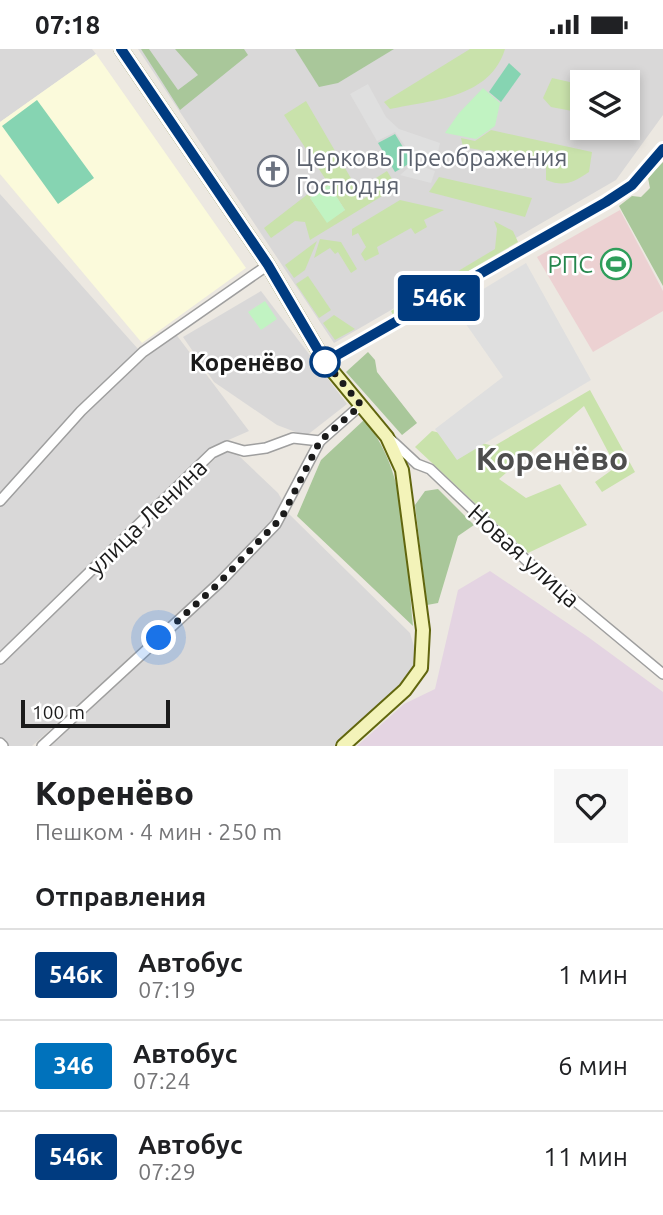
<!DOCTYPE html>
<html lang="ru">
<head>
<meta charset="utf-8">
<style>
  body { margin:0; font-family:Ubuntu,sans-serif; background:#f6f6f6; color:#202124; height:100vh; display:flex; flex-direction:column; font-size:26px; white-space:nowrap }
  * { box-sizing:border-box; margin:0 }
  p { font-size:23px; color:#757577 }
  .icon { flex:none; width:38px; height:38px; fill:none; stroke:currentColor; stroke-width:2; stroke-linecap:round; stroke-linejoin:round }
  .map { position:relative; height:697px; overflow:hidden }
  .panel { display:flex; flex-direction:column; background:#fff; flex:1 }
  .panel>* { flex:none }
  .badge { padding:0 14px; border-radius:5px; font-size:24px; line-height:46px }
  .tools { position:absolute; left:570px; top:21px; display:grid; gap:14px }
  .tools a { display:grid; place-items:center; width:70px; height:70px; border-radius:0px; background:#fff; box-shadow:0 4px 10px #0003; font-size:35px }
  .scale { position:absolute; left:21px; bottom:18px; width:149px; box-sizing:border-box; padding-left:7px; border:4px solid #1b1b1b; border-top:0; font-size:19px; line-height:24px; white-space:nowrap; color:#1b1b1b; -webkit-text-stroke:5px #fff; paint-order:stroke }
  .you { position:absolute; width:35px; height:35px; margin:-18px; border:5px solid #fff; border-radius:50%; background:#1a73e8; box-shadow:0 0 0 10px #1a73e833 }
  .map>.badge { position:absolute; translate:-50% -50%; box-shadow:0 0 0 4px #fff }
  h2 { padding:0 35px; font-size:26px; line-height:63px }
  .round { display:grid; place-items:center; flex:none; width:74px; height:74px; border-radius:0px; background:#f6f6f6 }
  .overview { display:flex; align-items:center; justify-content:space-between; height:119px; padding:0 35px }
  h1 { font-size:33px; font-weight:800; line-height:52px }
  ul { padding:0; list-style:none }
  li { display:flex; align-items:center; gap:21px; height:91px; padding:0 35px; border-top:2px solid #e0e0e0 }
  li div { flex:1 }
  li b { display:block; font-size:26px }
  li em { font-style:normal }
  li .badge { min-width:77px; font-weight:700; text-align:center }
  .status { display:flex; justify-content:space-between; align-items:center; height:49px; padding:0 35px; background:#fff; direction:ltr }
  .status svg { height:19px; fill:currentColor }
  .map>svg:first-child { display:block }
  .residential { fill:#d9d8d8; fill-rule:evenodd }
  .commercial { fill:#ecd1d2 }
  .industrial { fill:#e4d4e2 }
  .education { fill:#fbfadb }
  .grass { fill:#c9e2ab; fill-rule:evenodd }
  .forest { fill:#a9c79a }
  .park { fill:#c1f3c2 }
  .pitch { fill:#86d4b2 }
  .parking { fill:#dfdfdf }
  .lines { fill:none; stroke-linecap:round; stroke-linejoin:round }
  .street-casing { stroke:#9f9f9f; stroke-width:12 }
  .secondary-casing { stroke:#61660e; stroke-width:16 }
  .street { stroke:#fff; stroke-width:9 }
  .secondary { stroke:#f3f3b9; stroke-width:12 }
  .line-casing { stroke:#fff; stroke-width:16 }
  .line { stroke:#003b80; stroke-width:10 }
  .walk { stroke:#1b1b1b; stroke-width:7; stroke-dasharray:0 12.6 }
  .stop-dot { fill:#fff; stroke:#003b80; stroke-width:3.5 }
  .labels { text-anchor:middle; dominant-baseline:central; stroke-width:5; stroke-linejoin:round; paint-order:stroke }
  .worship-label { font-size:24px; fill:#5b616d; stroke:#fff; text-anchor:start }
  .leisure-label { font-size:24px; fill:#27864d; stroke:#fff; text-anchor:end }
  .stop-label { font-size:24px; font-weight:bold; fill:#1b1b1b; stroke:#fff; text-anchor:end }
  .street-label { font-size:24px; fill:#1b1b1b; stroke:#fff }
  .district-label { font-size:32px; font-weight:bold; fill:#4e4e4e; stroke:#fff }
</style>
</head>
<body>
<div class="status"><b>07:18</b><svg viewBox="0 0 49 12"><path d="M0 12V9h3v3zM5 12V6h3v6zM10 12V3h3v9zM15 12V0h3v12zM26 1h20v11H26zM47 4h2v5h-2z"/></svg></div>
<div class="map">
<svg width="663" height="697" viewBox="0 0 663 697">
  <rect width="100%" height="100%" fill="#ece8e1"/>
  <g class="residential">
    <path d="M0,0H92L96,5L0,73Z"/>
    <path d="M138,0H663V66L616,131L334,294ZM583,33H628V79H583Z"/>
    <path d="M0,145L138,300L82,355L0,451Z"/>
    <path d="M261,242L347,355L306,387L277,376L214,333L183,288Z"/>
    <path d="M175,284L249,382L217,396L0,605V456L84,361Z"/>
    <path d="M224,401L237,405L278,444L286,458L242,507L32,697H6L0,690V616Z"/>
    <path d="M289,465L410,584L417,607L413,619L399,640L334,697H51L207,552Z"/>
  </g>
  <path class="commercial" d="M620,161L663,242V262L593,303L537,208Z"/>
  <path class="industrial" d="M490,522L588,588L663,643V697H357L404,655L435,640L458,541Z"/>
  <path class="education" d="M96,5L246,219L142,294L0,125V73Z"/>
  <g class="grass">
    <path d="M470,0H505C490,49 433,51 390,60L384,53Z"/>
    <path d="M552,29L583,36V64L551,58L543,49Z"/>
    <path d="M306,52L363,150L381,139L376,129L387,122L397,138L310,191L305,173L295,172L271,189L264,179L326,131L284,66ZM329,136L345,161L327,173L310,149Z"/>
    <path d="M491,81L592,103L589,123C573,134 564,138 546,131V112L463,98L461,89L475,92Z"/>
    <path d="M439,128L532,149L525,168L429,143Z"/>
    <path d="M400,151L444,161L424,171L427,178L415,185L411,179L377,198L379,205L365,212L361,205L366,198L358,184L352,187V180Z"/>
    <path d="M494,172L513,182L518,193L393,266L391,262L495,200L497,180Z"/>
    <path d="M320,190L341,193L357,220L351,224L338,203L335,205L330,199L314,209Z"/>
    <path d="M317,192L305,221L294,229L285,216Z"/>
    <path d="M308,227L331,261L319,269L296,235Z"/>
    <path d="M334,266L355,280L335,291L323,274Z"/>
    <path d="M590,341L635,423L602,443L595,433L616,418L584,357L499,430L526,449L560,435L587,476L528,504L415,398L432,382L494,397Z"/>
  </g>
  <g class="forest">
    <path d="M141,0H149L178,41L198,26L175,0H244L248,6L180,61Z"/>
    <path d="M295,0H394L338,34L319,38Z"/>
    <path d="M663,113V237L619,157L632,147L641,148L650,139L648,129Z"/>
    <path d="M368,303L375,311L377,323L417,374L402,386L346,323Z"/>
    <path d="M364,371C410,423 406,511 413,577L297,467L321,411Z"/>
    <path d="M438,440L474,476L458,487L438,554L427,556L415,456L425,442Z"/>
  </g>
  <g class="park">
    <path d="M483,39L500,54L495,77L476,90L445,84L459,64Z"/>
    <path d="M329,136L345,161L327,174L310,149Z"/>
    <path d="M265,252L277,270L261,281L248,263Z"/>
  </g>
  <g class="pitch">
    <path d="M509,14L521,25L501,53L489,43Z"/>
    <path d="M37,51L94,129L58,155L2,77Z"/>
    <path d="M395,85L412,113L395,123L378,94Z"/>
  </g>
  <g class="parking">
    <path d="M368,35L386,68L399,80L440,94L437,107L430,106L426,119L435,122L431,134L400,126L416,112L395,83L377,92L350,45Z"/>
    <path d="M526,214L591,331L457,411L435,380L503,328L454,258Z"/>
  </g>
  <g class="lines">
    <g class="street-casing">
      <g id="street">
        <path d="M325,313L605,153L632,136L663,100"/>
        <path d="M389,389L417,415L430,420L526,511L663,625"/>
        <path d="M0,452L81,362L143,303L268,216"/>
        <path d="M0,610L212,404L227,397L244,402L266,399L293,389L320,392"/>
        <path d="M0,694L3,697"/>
        <path d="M42,697L219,534L276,475L320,392L361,356"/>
      </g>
    </g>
    <g class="secondary-casing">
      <path id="secondary" d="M121,0L268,216L325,313L387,388L402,421L423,581L421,619L405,641L343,697"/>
    </g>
    <use href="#street" class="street"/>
    <use href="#secondary" class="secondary"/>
  </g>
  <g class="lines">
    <g class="line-casing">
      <path id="line" d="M121,0L268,216L325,313L606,153L632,136L663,100"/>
    </g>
    <use href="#line" class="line"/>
    <path class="walk" d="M159,589L219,534L282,468L320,392L361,356L325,313"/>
  </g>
  <defs>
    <g id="church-ring" transform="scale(1.575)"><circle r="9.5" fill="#fff" stroke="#6b7280" stroke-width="1.5"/><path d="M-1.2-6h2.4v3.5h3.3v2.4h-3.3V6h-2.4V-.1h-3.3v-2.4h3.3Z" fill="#6b7280"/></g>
    <g id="stadium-ring" transform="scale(1.575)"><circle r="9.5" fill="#fff" stroke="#2e9e5b" stroke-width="1.5"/><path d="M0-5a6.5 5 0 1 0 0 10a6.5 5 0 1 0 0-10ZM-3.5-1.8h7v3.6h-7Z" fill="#2e9e5b"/></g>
  </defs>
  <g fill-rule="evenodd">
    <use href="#church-ring" x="273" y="122"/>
    <use href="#stadium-ring" x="616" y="215"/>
  </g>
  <circle class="stop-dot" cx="325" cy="313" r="14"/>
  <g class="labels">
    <g class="worship-label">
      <text x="296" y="108">Церковь Преображения<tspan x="296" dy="28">Господня</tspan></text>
    </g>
    <g class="leisure-label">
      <text x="593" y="215">РПС</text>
    </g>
    <g class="stop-label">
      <text x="304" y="313">Коренёво</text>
    </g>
    <g class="street-label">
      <text transform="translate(147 468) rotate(-44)">улица Ленина</text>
      <text transform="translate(524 507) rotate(42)">Новая улица</text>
    </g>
    <g class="district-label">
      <text x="552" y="409">Коренёво</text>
    </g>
  </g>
</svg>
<div class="tools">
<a><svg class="icon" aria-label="layers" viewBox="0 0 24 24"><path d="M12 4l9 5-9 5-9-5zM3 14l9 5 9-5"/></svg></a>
</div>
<div class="scale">100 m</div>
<div class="you" style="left:159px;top:589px"></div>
<b class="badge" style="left:439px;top:249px;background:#003b80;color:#fff">546к</b>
</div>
<section class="panel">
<div class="overview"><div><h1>Коренёво</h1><p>Пешком · 4 мин · 250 m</p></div><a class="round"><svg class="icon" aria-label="heart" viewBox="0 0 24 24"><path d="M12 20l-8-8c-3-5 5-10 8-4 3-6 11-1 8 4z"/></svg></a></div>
<h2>Отправления</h2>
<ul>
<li><span class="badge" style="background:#003b80;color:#fff">546к</span><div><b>Автобус</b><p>07:19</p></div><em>1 мин</em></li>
<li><span class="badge" style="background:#0072bc;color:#fff">346</span><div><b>Автобус</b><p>07:24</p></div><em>6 мин</em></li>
<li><span class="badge" style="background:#003b80;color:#fff">546к</span><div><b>Автобус</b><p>07:29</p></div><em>11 мин</em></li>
</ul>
</section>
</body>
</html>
